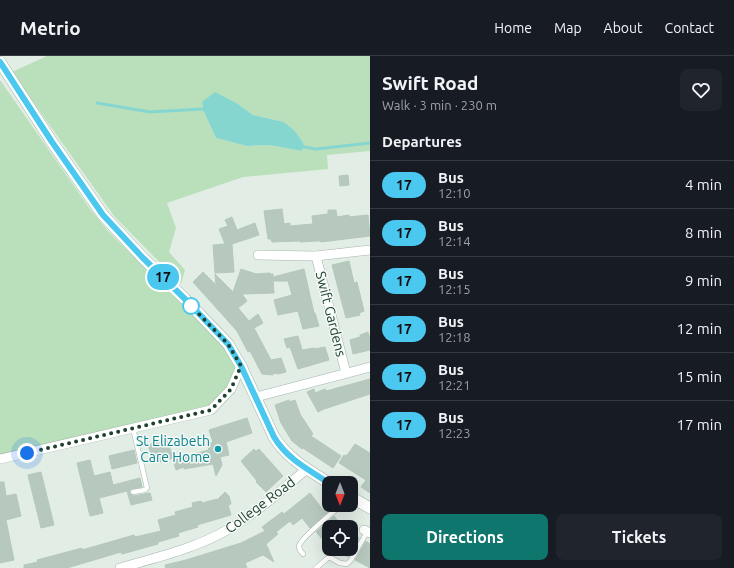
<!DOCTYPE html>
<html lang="en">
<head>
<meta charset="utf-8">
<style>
  body { margin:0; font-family:Ubuntu,sans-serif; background:#20242c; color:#f1f3f6; height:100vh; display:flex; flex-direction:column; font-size:15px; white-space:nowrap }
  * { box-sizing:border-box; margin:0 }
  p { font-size:13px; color:#9ea1a6 }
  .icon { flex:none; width:22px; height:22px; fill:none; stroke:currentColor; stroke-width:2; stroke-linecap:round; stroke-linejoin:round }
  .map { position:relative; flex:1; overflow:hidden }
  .side { display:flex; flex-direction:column; background:#171b24; width:364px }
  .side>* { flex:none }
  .badge { padding:0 8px; border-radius:13px; font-size:14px; line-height:26px }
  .needle { width:26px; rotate:180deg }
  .tools { position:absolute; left:322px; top:420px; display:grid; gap:8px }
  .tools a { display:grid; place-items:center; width:36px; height:36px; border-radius:8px; background:#171b24; box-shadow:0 4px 16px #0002; font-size:20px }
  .you { position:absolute; width:20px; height:20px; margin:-10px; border:3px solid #fff; border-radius:50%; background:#1a73e8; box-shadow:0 0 0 6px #1a73e833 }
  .map>.badge { position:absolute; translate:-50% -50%; box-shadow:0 0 0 2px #fff }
  h2 { padding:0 12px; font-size:15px; line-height:36px }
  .round { display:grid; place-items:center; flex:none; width:42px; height:42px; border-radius:8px; background:#20242c }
  .headline { display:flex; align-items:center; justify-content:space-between; height:68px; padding:0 12px }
  h1 { font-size:19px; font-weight:700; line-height:30px }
  .action { display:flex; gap:8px; margin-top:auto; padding:8px 12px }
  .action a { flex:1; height:46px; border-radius:8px; background:#0f766e; color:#fff; font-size:16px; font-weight:700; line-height:46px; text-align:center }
  .action a+a { background:#20242c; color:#f1f3f6 }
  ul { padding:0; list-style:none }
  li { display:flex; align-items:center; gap:12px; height:48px; padding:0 12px; border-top:1px solid #363941 }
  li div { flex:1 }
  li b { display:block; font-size:15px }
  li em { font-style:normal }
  li .badge { min-width:44px; font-weight:700; text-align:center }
  header { display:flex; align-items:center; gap:24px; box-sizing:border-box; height:56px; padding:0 20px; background:#171b24; border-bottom:1px solid #363941 }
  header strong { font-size:19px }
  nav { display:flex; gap:22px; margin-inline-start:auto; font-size:14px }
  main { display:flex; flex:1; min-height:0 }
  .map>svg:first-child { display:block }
  .green { fill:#b9e0bb; fill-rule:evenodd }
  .water { fill:#86d6d0 }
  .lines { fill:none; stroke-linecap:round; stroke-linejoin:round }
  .stream { stroke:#86d6d0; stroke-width:3 }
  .building { fill:#b7c8be; stroke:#b4c8bb }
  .service-casing { stroke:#a4b6ac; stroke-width:5.5 }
  .minor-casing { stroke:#a4b6ac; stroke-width:10 }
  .tertiary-casing { stroke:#a4b6ac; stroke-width:12 }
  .service { stroke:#fff; stroke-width:4.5 }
  .minor { stroke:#fff; stroke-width:9 }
  .tertiary { stroke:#fff; stroke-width:11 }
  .line-casing { stroke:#fff; stroke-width:9 }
  .line { stroke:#4ac8ef; stroke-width:6 }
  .walk { stroke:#204030; stroke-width:4; stroke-dasharray:0 7.2 }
  .stop-dot { fill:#fff; stroke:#4ac8ef; stroke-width:2 }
  .culture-dot { fill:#0f9aa8; stroke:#f3f9f5; stroke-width:1.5 }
  .labels { text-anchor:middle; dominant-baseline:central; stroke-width:3; stroke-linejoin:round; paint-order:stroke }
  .street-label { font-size:14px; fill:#204030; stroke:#f3f9f5 }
  .culture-label { font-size:14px; fill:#0d838f; stroke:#f3f9f5; text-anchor:end }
</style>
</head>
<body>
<header>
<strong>Metrio</strong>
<nav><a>Home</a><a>Map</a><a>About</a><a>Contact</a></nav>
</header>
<main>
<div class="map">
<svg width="370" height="512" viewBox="0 0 370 512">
  <rect width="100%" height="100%" fill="#e2ede6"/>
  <g class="green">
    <path d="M47,0H370V95L327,99L328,113L243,121L167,147L176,172L169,196L185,214L181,228L114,160L12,16ZM202,46L238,48L253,59L284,66L295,75L304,88L302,95L269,89L247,90L216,82L203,54Z"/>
    <path d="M0,24L90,153L108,175L170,237L175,233L241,310L231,333L211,354L0,403Z"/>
  </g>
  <path class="water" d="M215,36L238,48L253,59L284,66L295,75L304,88L302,95L269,89L247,90L216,82L203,54L202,46Z"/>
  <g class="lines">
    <g class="stream">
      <path d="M97,47L150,56L203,53"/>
      <path d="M304,91L316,93L370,87"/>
    </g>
  </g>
  <g class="building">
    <path d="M348,119L349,129L340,130L339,120Z"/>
    <path d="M282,153L284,168L290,167V170L313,168L312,160L328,158V154H336L337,161L349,159V161L368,159L370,180L321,186L320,185H317L300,186V185L272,186L271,183H268L264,155Z"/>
    <path d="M232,161L237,174L255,167L259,179L232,188L234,216L215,217L213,189L225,188L219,173L228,170L225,164Z"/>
    <path d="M349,205L354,227L357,226L364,255L359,257L360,259L346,262L332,209Z"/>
    <path d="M241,213L256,218L270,217V218H273V221L304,213L314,257H315L319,270L303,273L298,255L278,259L274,244L292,239L288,225H273L274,237L242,238L247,245L238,252L249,265L258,258L263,267L254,272L271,304L281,302L286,316L278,318L273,317V319L262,318L250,295L248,296L237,275L193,226L203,216L216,229L215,218L233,236Z"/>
    <path d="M368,276L370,283V294L353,298L350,284L360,281V279Z"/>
    <path d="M298,280L302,294L314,292V293L325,291L329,304L298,313L290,291L287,292L284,283Z"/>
    <path d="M370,323V338L324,353L318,356L307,336L314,333L315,337L325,333L326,335Z"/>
    <path d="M289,344V346L295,344L300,358L313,378L311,380L341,400L333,412L303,392L302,393L292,385L281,367L275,349Z"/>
    <path d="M247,362L252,377L226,386L229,399L220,401L222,409L216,420L213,408L184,413V411L176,414L173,403L209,394L207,388L213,386L209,374Z"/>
    <path d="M167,383L173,402L160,406L159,399L152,401L148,389Z"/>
    <path d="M355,388L370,397V437L361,431L366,424L339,407L344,399L345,400L348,398Z"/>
    <path d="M254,393L256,395L259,393L283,420L266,436L256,426L257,425L241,405Z"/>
    <path d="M134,394L137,407L112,413L109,400Z"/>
    <path d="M90,404L94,420L110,416L113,429L140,422L142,431L131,433L129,435L130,438L134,440L150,437L152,444L131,449L127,435L99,442L103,457L90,460L77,407Z"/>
    <path d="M41,416L54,469L41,472L28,419Z"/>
    <path d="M0,426H4L6,440L16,438L21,460L6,464L14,504L0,507Z"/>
    <path d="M225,436L229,440L231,448L228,449L231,459L197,469L198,471L178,477L179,480L158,486V488L122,498L121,496L67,512H24V509L38,506L37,504L82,492V494L134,479L135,481L161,475L158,464L176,459L175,456L193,451L192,447L201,445L202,447L217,443V444Z"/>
    <path d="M310,437L323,454L326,451L329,455L310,472L302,462L293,469L290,465L276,476L278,478L266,488L274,506L263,499L245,507L247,512H166L165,509L186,504L241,487L265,475L262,471L282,456L284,458Z"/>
    <path d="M334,460L343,471H329V482L325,486L316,476Z"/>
    <path d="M351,477L359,482L348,501L333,493H351Z"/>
    <path d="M366,485L370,488V512L355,504Z"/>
  </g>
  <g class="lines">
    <g class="service-casing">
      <g id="service">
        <path d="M133,372L147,432L145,434L133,436"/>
        <path d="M303,498C301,496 299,494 299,490C300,483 334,455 342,449"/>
        <path d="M316,512L329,501L340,507L347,508L351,504L367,476"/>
      </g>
    </g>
    <g class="minor-casing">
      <g id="minor">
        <path d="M258,199L316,200L370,194"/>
        <path d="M316,200L346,317"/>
        <path d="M256,341L370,311"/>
        <path d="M0,403L211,354L231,333L241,310"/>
        <path d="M364,474L370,477"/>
        <path d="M120,512C155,502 194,493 227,474C256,458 281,434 307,413"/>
      </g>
    </g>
    <g class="tertiary-casing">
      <g id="tertiary">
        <path d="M0,6L52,86L103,159L143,202L185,243L228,288L241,310L274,381C287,402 308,414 329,427"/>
        <path d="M351,441L370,452"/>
      </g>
    </g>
    <use href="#service" class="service"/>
    <use href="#minor" class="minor"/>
    <use href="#tertiary" class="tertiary"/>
  </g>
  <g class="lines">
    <g class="line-casing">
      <path id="line" d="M0,6L52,86L103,159L143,202L185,243L228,288L241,310L274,381C287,403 309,414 329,427"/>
    </g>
    <use href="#line" class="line"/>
    <path class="walk" d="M27,397L211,354L231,333L241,310L228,288L191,250"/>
  </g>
  <circle class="stop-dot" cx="191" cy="250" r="8"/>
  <circle class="culture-dot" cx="218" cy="393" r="4"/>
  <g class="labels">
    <g class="street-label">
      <text transform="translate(331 258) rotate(76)">Swift Gardens</text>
      <text transform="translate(260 449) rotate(-37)">College Road</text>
    </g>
    <g class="culture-label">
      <text x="210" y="385">St Elizabeth<tspan x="210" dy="16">Care Home</tspan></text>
    </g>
  </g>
</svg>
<div class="tools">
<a><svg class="needle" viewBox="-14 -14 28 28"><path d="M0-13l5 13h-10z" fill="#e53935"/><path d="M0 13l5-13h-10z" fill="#9ea1a6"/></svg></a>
<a><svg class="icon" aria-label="locate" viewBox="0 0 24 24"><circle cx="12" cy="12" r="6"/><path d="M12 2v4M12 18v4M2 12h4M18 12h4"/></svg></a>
</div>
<div class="you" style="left:27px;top:397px"></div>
<b class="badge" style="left:163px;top:221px;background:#4ac8ef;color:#111">17</b>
</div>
<section class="side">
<div class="headline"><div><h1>Swift Road</h1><p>Walk · 3 min · 230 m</p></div><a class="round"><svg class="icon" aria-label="heart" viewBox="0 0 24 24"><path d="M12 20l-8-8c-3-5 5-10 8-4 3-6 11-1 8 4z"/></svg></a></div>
<h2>Departures</h2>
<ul>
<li><span class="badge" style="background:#4ac8ef;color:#111">17</span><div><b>Bus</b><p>12:10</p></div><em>4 min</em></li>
<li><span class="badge" style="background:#4ac8ef;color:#111">17</span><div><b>Bus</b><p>12:14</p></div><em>8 min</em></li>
<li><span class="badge" style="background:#4ac8ef;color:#111">17</span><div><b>Bus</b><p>12:15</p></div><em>9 min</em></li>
<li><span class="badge" style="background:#4ac8ef;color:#111">17</span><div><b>Bus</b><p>12:18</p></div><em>12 min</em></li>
<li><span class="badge" style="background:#4ac8ef;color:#111">17</span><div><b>Bus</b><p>12:21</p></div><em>15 min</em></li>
<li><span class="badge" style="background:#4ac8ef;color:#111">17</span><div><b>Bus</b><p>12:23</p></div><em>17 min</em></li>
</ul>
<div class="action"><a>Directions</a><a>Tickets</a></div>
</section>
</main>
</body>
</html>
